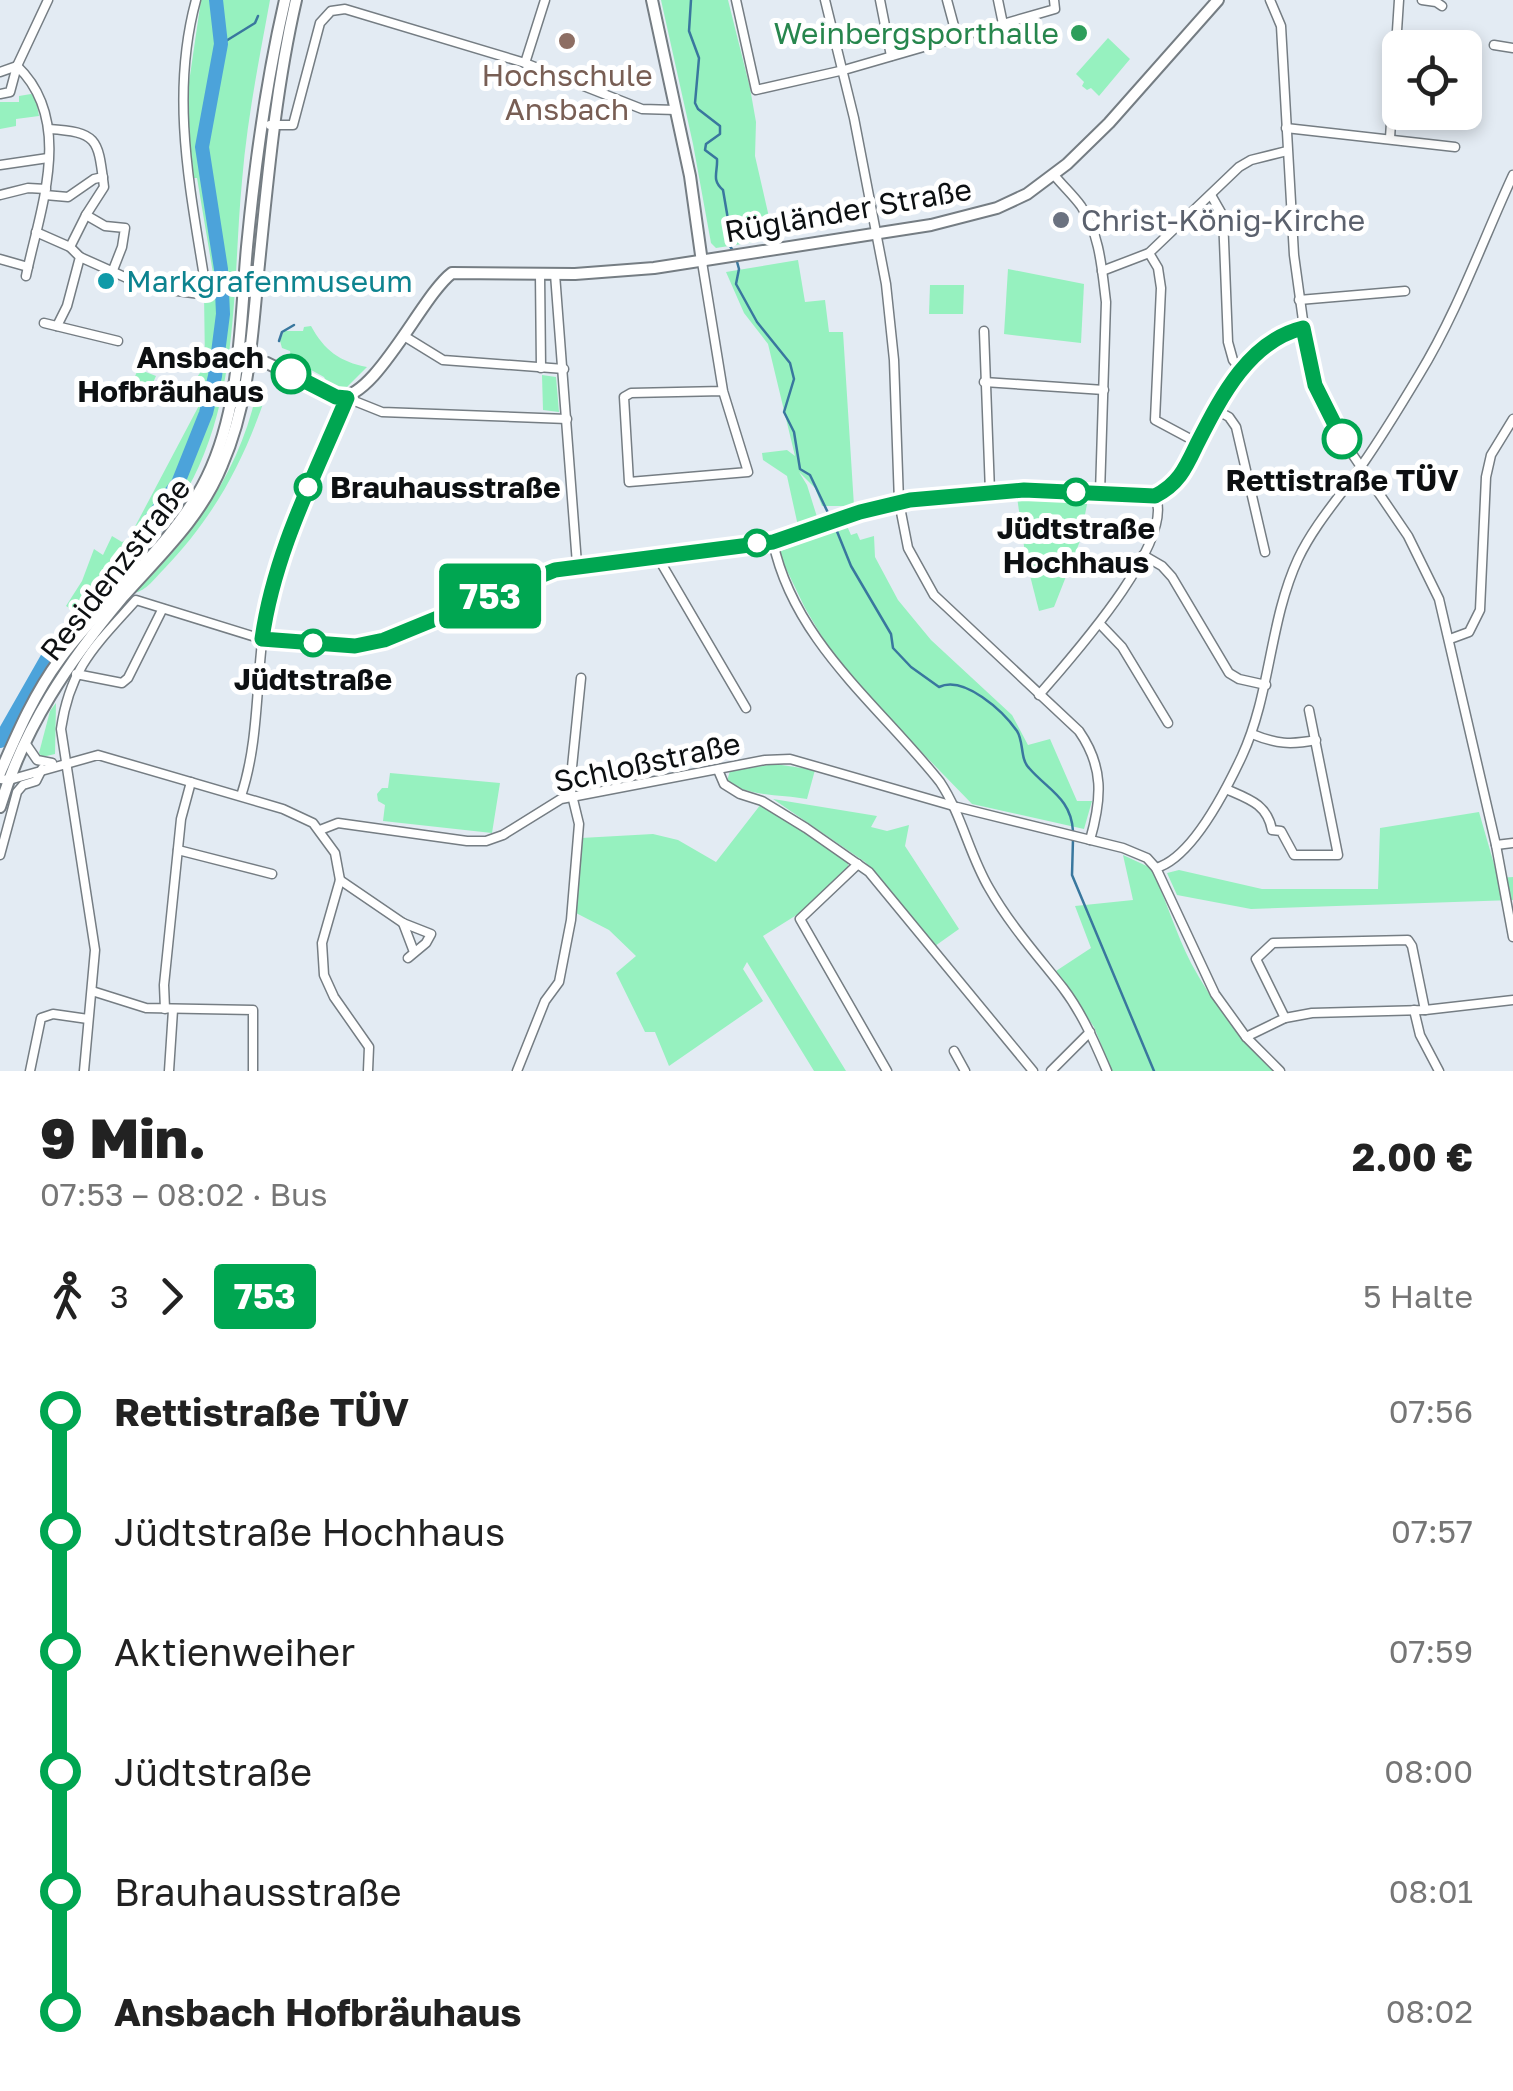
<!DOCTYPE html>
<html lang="de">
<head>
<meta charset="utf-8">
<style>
  body { margin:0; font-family:"Golos Text",sans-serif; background:#f6f6f6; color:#222; height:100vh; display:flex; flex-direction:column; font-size:38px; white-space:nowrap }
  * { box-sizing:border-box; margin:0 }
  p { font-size:32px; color:#767676 }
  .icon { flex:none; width:55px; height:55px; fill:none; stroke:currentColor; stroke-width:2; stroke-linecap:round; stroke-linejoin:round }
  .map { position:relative; height:1071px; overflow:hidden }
  .sheet { display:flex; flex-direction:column; background:#fff; flex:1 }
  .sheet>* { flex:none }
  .badge { padding:0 20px; border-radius:8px; font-size:35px; line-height:65px }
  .fabs { position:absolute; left:1382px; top:30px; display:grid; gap:20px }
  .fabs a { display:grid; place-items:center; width:100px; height:100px; border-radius:15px; background:#fff; box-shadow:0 5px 15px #0003; font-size:50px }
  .map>.badge { position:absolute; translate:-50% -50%; box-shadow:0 0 0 5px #fff }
  .legs { display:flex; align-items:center; gap:15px; height:110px; padding:0 40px; font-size:32px }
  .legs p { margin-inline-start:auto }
  .overview { display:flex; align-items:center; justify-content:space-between; height:170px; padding:0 40px }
  h1 { font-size:55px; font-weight:800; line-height:75px }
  ul { padding:0 40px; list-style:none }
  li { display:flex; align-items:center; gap:35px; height:120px; font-size:38px }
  li i { display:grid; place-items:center; width:15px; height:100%; margin:0 12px; background:currentColor }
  li i::after { content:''; width:25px; height:25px; margin:-12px; border:8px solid; border-radius:50%; background:#fff }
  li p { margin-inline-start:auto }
  li:first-child i { background:linear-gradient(#0000 50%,currentColor 0) }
  li:last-child i { background:linear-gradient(currentColor 50%,#0000 0) }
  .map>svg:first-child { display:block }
  .green { fill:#96f1bf }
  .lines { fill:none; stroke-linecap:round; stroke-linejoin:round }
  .stream { stroke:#39779e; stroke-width:2.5 }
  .river { stroke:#4ca3da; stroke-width:14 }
  .minor-casing { stroke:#757d83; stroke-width:11 }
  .major-casing { stroke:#757d83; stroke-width:14 }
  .minor { stroke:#fff; stroke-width:8 }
  .major { stroke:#fff; stroke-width:10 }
  .line-1-casing { stroke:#fff; stroke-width:22 }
  .line-1 { stroke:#00a651; stroke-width:15 }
  .leisure-dot { fill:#2e9e5b; stroke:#fff; stroke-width:4 }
  .education-dot { fill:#8d6e63; stroke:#fff; stroke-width:4 }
  .worship-dot { fill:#6b7280; stroke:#fff; stroke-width:4 }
  .culture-dot { fill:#0f9aa8; stroke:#fff; stroke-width:4 }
  .stop-1-dot { fill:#fff; stroke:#00a651; stroke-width:5 }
  .labels { text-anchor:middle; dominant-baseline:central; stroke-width:10; stroke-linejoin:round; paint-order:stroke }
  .leisure-label { font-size:30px; fill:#27864d; stroke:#fff; text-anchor:end }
  .education-label { font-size:30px; fill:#785e54; stroke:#fff }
  .street-label { font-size:30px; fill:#0d1012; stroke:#fff }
  .worship-label { font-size:30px; fill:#5b616d; stroke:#fff; text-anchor:start }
  .culture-label { font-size:30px; fill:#0d838f; stroke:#fff; text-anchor:start }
  .stop-label { font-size:30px; font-weight:bold; fill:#0d1012; stroke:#fff }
</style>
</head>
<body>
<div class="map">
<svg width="1513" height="1071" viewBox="0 0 1513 1071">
  <rect width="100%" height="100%" fill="#e3ebf3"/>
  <g class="green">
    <path d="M201,0H270C259,60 247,120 242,181C233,276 239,377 199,466C173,524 126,571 84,617L66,606L82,581L94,549L103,555L112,536L122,542L129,538L204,396L202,387L194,382L205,365L204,293H211L215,285L197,178H192L187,96Z"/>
    <path d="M661,0H728L750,88L756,122L755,156L774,239L716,248L711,243L693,144Z"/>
    <path d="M1108,38L1130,59L1099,96L1091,88L1087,90L1082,86L1084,82L1076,74Z"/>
    <path d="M31,94L35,95L39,116L16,119V126L0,129V102H19V96Z"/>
    <path d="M798,260L805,302L825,300L829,332H843L854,506H822L815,488L799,472L807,485L818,520L798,526L787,476L763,460L762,453L787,450L795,456L768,344L744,313L726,272Z"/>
    <path d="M1008,269L1084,284L1081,343L1004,334Z"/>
    <path d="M930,285H964L963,314H929Z"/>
    <path d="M311,326C324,350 340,362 367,367L345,389L327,383L324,377L291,359L290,351L282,348L280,341L284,331H303L304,327Z"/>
    <path d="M138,369L156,376L146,398L129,391Z"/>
    <path d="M542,375L556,377L559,412L543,410Z"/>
    <path d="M258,385L267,392C244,461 215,516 164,569C155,578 146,591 134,593C194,535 242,469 258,385Z"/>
    <path d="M1017,497L1088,499L1080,541L1054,607L1039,611L1026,560Z"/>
    <path d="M847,526L851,535L857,533L860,540L874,536L875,557L898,600L931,640L1012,715L1028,745L1050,739L1077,801H1092L1084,829L972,804L841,669L805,608L778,552Z"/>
    <path d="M56,703L55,754L42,757L39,753L50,711Z"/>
    <path d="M775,764L815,770L807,799C782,794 748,797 727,781L730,771Z"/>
    <path d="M390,773L500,783L492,833L383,821L385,805L378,801L377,794L382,788H388Z"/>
    <path d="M773,799L877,816L871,827L887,831L909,825L905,846L959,929L935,946L865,862Z"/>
    <path d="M761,804L848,862V869L803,911L763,936L846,1071H814L747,962L743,969L763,1001L669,1066L655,1032H645L616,973L636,956L609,930L576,913L581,838L653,834L678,840L716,862Z"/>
    <path d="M1479,812L1498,878L1513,877V900L1251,909L1177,895L1167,873L1179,870L1262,889H1378L1380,828Z"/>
    <path d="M1123,855L1151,868C1166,899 1176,934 1191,963C1213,1004 1240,1038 1273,1071H1112L1094,1027L1056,971L1091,948L1075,906L1133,900Z"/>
  </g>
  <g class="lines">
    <g class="stream">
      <path d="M691,0L689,31L699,58L695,103L698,109L720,126V134L706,144L705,150L717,159C718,172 711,180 723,190L730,231L727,241L733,251"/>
      <path d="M221,44L255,23L258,16"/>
      <path d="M736,258L739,269L736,284L757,322L790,363L794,379L784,412L794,432L800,469L810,475L830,517"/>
      <path d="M279,341L282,332L294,325"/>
      <path d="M834,524L851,566L891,634L893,648L911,667L939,687C964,675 1003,711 1017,731C1024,742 1020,759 1029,768C1048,790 1071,798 1073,831"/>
      <path d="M1073,839L1072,875L1154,1071"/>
    </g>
    <path class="river" d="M0,741L49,655L178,483L206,413L215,376L223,314L221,269L202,147L221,44L216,0"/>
    <g class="minor-casing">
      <g id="minor">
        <path d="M736,0L756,90L844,70L1055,9L1054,0"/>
        <path d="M825,0L854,118L886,284L894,360L899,502L908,548L934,595L1079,731C1104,767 1102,798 1090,840"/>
        <path d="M880,0L891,56"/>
        <path d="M947,0L957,37"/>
        <path d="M998,0L1003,24"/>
        <path d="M1270,0L1281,26L1294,255L1309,364L1315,385L1342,439L1408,536L1439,599L1496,845L1513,937"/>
        <path d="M1422,0L1436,2L1442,6"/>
        <path d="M1494,45L1513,48"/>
        <path d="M525,63L545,0"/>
        <path d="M17,66C75,121 40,209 26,276"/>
        <path d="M0,72L17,66"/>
        <path d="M0,94L10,92L17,66L48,0"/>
        <path d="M270,125H293L320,23L331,11L345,9L525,63L642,109L676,110"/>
        <path d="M1286,128L1455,147"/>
        <path d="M49,129C99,132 98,140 104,187L86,215L105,226L125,228L122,247L113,270"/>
        <path d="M1390,138L1399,0"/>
        <path d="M0,165L48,158"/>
        <path d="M1054,175C1063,186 1073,195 1081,206C1100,234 1102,270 1106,302L1100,493"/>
        <path d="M0,195L28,188L46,189"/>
        <path d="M45,195L68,197L94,179L103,177"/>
        <path d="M1211,195L1223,216L1228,342L1233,360L1241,370"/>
        <path d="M36,232L70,247L80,257L67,306L57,326"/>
        <path d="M70,247L86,215"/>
        <path d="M1149,253L1158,268L1161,288L1155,420L1198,443"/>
        <path d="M80,257L147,287L200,294L205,283C190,188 170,95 196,0"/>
        <path d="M0,259L28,267"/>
        <path d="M702,262L723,391L748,472L629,482L624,397L631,393L723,391"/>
        <path d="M1102,271L1149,253L1239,167L1251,160L1287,151"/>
        <path d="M540,274L541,368"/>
        <path d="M555,274L577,564"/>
        <path d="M1299,300L1405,291"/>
        <path d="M44,323L118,341"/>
        <path d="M984,331L990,492"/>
        <path d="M404,336L443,360L564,369"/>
        <path d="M984,382L1104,390"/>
        <path d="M1216,410L1229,417L1236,427L1265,552"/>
        <path d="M773,542C794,642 880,706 940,782C962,815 969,854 989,888C1010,925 1037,955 1063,988C1082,1013 1095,1043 1107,1071"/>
        <path d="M1143,555L1162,566L1172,577L1229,673L1239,679L1266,685"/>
        <path d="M657,556L746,708"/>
        <path d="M1100,624L1122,647L1168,723"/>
        <path d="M1450,639L1469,632L1480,610L1486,477L1491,455L1513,419"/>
        <path d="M76,674L122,683L128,678L162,610"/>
        <path d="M1039,695C1069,660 1177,541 1155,496"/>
        <path d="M1252,734C1276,744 1291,745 1316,740"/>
        <path d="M26,744L37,760L52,763"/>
        <path d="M718,770L724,784L740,794L762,801L806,828L869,872L1033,1071"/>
        <path d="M0,779L9,780L98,755L283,809L313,823L335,853L340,880L322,943L324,975L334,997L369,1047L368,1071"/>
        <path d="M1226,789C1249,799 1267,804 1272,830L1281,831L1294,855H1338L1309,710"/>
        <path d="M241,796C261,736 255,669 267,606C281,534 317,465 347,398L382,412L567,419"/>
        <path d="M320,830L338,823L467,841H486L503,835L561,799L765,760L790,759L957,807L1123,848L1147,858L1156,868L1215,994L1246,1037L1280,1071"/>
        <path d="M1496,845L1513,843"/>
        <path d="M178,850L272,874"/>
        <path d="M0,855L17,792L23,785L36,781L42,769"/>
        <path d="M858,864L800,919L887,1071"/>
        <path d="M1156,868C1192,858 1227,788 1242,756C1271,693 1269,622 1298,559C1314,525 1341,495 1362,465C1383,435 1401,405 1419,375C1458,311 1482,242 1513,175"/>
        <path d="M340,880L403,923L431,934L426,943L408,958"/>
        <path d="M403,923L414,952"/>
        <path d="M92,991L146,1008L253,1010V1071"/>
        <path d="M165,1009L164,985L181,819L191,782"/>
        <path d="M1414,1010L1420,1035L1439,1071"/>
        <path d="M1285,1018L1256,959L1273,943L1408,940L1412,946L1425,1010"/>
        <path d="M1246,1037L1285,1018L1312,1013L1425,1010L1513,1000"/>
        <path d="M954,1051L965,1071"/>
        <path d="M30,1071L41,1018L53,1014L88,1019"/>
        <path d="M84,1071L95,950L61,729C70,667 96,645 136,600L262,639L366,645L555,570L773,542L860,512L910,500L1024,490L1155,496C1180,484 1186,465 1198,442C1222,396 1249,340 1303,328"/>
        <path d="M169,1071L173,1010"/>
        <path d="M517,1071L545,1001L559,982L571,920L579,824L570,787L581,678"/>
        <path d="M1051,1071L1090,1032"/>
      </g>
    </g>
    <g class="major-casing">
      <g id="major">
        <path d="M652,0L690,176L702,262"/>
        <path d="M237,359L267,363L336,397C374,403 422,295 452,273L575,274L654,268L931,225L997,208L1027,194L1067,164L1109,123L1218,0"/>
        <path d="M0,773C17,734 34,694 60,659C105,597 173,547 207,477C241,407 240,323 247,247C255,163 266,82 285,0"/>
        <path d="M0,807C24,727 69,661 122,598C160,555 200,519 222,465C250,401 252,332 259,264C268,175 276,87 296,0"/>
      </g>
    </g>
    <use href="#minor" class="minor"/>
    <use href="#major" class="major"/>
  </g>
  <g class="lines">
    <g class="line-1-casing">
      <path id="line-1" d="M291,374L336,397L347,398C314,477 274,553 262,639L355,646L384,640L555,570L773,542L860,512L910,500L1024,490L1155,496C1179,484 1186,467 1197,444C1221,397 1249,341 1303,328L1315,385L1342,439"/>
    </g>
    <use href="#line-1" class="line-1"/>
  </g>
  <circle class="leisure-dot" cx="1079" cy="33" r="10"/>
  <circle class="education-dot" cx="567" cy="41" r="10"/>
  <circle class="worship-dot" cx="1061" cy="220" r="10"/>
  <circle class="culture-dot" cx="106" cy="281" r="10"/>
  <g class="stop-1-dot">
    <circle cx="291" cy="374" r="18"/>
    <circle cx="1342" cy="439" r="18"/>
    <circle cx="308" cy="487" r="12"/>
    <circle cx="1076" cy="492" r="12"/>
    <circle cx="757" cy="543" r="12"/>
    <circle cx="313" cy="643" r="12"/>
  </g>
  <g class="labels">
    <g class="leisure-label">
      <text x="1059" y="33">Weinbergsporthalle</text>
    </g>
    <g class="education-label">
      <text x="567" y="75">Hochschule<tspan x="567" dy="34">Ansbach</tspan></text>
    </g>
    <g class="street-label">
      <text transform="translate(848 210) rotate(-10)">Rügländer Straße</text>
      <text transform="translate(115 569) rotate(-52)">Residenzstraße</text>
      <text transform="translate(647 762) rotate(-12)">Schloßstraße</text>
    </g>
    <g class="worship-label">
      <text x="1081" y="220">Christ-König-Kirche</text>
    </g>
    <g class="culture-label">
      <text x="126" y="281">Markgrafenmuseum</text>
    </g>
    <g class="stop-label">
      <text x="264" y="357" text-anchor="end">Ansbach<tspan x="264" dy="34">Hofbräuhaus</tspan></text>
      <text x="1342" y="480">Rettistraße TÜV</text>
      <text x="330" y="487" text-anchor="start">Brauhausstraße</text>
      <text x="1076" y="528">Jüdtstraße<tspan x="1076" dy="34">Hochhaus</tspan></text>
      <text x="313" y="679">Jüdtstraße</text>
    </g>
  </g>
</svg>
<div class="fabs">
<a><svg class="icon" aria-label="locate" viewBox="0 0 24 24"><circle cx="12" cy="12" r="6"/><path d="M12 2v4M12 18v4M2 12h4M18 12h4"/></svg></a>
</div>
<b class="badge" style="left:490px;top:596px;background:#00a651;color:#fff">753</b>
</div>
<section class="sheet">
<div class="overview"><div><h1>9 Min.</h1><p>07:53 – 08:02 · Bus</p></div><b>2.00 €</b></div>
<div class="legs"><svg class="icon" aria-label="walk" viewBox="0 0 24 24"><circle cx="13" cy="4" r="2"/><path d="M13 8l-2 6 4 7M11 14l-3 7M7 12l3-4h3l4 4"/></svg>3<svg class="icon" aria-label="forward" viewBox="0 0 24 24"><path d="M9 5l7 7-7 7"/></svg><b class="badge" style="background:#00a651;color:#fff">753</b><p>5 Halte</p></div>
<ul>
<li><i style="color:#00a651"></i><b>Rettistraße TÜV</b><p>07:56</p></li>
<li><i style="color:#00a651"></i><span>Jüdtstraße Hochhaus</span><p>07:57</p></li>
<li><i style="color:#00a651"></i><span>Aktienweiher</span><p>07:59</p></li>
<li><i style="color:#00a651"></i><span>Jüdtstraße</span><p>08:00</p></li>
<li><i style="color:#00a651"></i><span>Brauhausstraße</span><p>08:01</p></li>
<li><i style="color:#00a651"></i><b>Ansbach Hofbräuhaus</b><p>08:02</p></li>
</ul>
</section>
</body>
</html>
